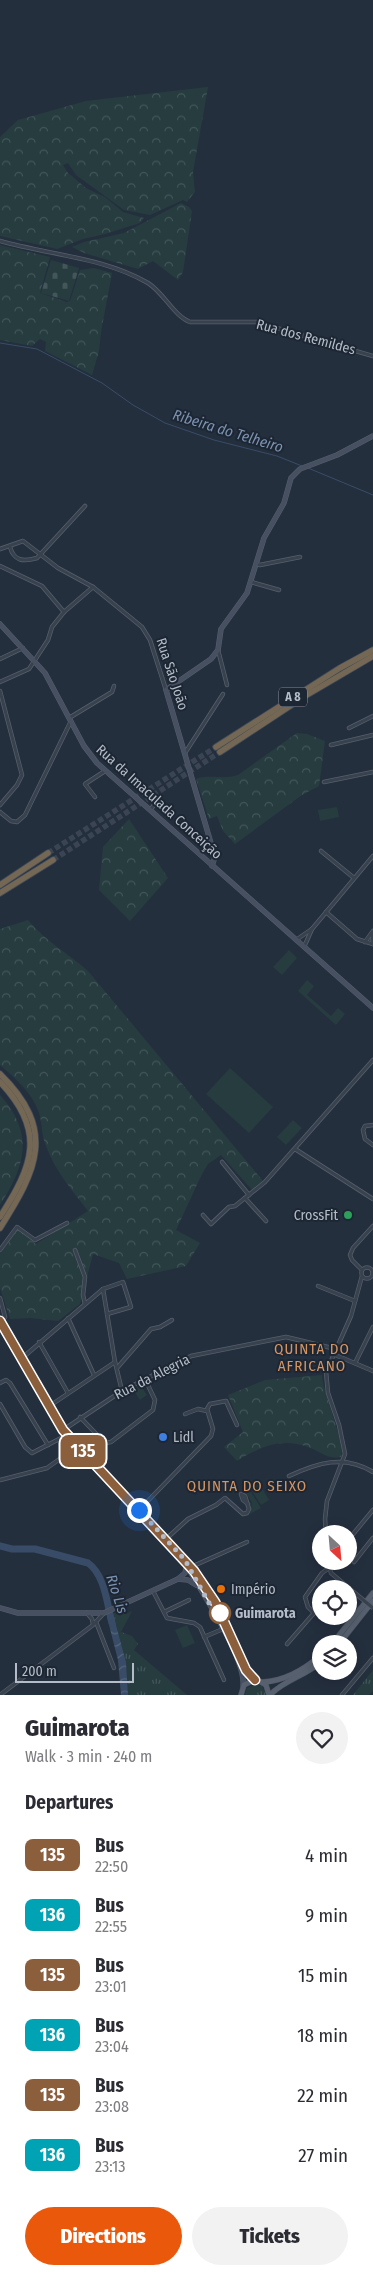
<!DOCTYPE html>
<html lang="en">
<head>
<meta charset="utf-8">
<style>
  body { margin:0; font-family:"Fira Sans Condensed",sans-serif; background:#f2f2f3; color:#2b2b33; height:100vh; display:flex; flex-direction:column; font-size:19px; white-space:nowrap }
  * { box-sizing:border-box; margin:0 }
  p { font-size:16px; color:#7c7c81 }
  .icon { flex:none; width:28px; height:28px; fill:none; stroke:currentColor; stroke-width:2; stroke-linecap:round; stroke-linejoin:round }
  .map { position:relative; height:1695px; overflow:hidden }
  .sheet { display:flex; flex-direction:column; background:#fff; flex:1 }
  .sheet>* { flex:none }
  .badge { padding:0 10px; border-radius:8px; font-size:18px; line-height:32px }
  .needle { width:32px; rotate:154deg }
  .fabs { position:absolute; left:312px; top:1525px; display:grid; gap:10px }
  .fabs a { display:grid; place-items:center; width:45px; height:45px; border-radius:50%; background:#fff; box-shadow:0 2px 12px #0003; font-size:25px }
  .scale { position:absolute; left:15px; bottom:12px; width:119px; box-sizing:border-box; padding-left:5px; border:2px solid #b4bcc9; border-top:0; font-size:14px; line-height:18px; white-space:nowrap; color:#b4bcc9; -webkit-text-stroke:4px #1d2633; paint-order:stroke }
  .you { position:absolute; width:25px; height:25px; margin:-12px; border:4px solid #fff; border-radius:50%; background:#1a73e8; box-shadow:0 0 0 8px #1a73e833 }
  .map>.badge { position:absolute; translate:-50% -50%; box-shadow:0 0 0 2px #fff }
  h2 { padding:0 25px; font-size:19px; line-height:45px }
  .round { display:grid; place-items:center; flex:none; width:52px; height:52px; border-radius:26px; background:#f2f2f3 }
  .overview { display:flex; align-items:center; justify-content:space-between; height:85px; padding:0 25px }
  h1 { font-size:24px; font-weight:800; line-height:38px }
  .cta { display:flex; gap:10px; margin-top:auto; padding:10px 25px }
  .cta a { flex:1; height:58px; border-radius:30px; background:#ea580c; color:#fff; font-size:20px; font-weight:800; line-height:58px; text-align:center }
  .cta a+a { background:#f2f2f3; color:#2b2b33 }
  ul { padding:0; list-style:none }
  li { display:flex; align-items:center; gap:15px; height:60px; padding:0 25px }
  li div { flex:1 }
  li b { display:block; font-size:19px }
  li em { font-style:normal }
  li .badge { min-width:55px; font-weight:700; text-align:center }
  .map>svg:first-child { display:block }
  .grass { fill:url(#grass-tufts) }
  .forest { fill:url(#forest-crowns) }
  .cemetery { fill:url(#cemetery-stones) }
  .garden { fill:#263c3f }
  .water { fill:url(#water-waves) }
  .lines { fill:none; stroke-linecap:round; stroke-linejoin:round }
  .stream { stroke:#394c67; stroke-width:1 }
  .river { stroke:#394c67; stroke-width:7 }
  .highway-tunnel { stroke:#3a4453; stroke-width:5.5; stroke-dasharray:5.5 3; stroke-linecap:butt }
  .street-casing { stroke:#565f6c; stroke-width:4.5 }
  .secondary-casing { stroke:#565f6c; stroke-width:5.5 }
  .primary-casing { stroke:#414a57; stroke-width:6 }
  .highway-casing { stroke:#434c59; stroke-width:7 }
  .street { stroke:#38414e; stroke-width:3 }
  .secondary { stroke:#465061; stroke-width:4.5 }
  .primary { stroke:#56606e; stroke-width:5 }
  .highway { stroke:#746855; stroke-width:5.5 }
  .street-bridge-casing { stroke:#565f6c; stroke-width:4.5; stroke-linecap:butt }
  .street-bridge { stroke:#38414e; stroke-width:3 }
  .line-casing { stroke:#fff; stroke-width:11 }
  .line { stroke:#8b5e3c; stroke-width:8 }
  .walk { stroke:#b4bcc9; stroke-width:5; stroke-dasharray:0 9 }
  .leisure-dot { fill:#2e9e5b; stroke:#1d2633; stroke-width:2 }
  .shop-dot { fill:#3f7fe0; stroke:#1d2633; stroke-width:2 }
  .food-dot { fill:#e8710a; stroke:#1d2633; stroke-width:2 }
  .stop-dot { fill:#fff; stroke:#8b5e3c; stroke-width:2.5 }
  .labels { text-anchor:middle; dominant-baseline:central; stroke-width:4; stroke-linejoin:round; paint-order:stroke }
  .shield { fill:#1d2633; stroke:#878f9c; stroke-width:1 }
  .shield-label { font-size:12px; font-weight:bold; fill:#b4bcc9 }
  .street-label { font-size:14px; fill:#b4bcc9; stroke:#1d2633 }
  .poi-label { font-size:14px; fill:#b4bcc9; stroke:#1d2633; text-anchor:start }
  .stop-label { font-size:14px; font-weight:bold; fill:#b4bcc9; stroke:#1d2633; text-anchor:start }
  .water-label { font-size:15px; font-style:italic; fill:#7c92b1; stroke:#1d2633 }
  .neighbourhood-label { font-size:15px; letter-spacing:1px; fill:#d59563; stroke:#1d2633 }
</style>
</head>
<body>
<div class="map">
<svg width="373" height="1695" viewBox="0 0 373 1695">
  <defs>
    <pattern id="grass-tufts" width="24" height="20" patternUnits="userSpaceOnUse" patternTransform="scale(1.25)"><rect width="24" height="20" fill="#263c3f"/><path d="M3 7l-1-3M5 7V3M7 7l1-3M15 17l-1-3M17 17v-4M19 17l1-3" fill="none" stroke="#435659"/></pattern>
    <pattern id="forest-crowns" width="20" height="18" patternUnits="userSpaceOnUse" patternTransform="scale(1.25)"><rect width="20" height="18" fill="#263c3f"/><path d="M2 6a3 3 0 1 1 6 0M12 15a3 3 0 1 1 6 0" fill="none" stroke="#435659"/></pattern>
    <pattern id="cemetery-stones" width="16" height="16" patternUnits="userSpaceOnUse" patternTransform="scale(1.25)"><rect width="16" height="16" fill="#263c3f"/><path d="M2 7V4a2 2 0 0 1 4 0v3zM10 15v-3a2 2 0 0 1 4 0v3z" fill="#435659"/></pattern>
    <pattern id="water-waves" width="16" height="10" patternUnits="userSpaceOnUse" patternTransform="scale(1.25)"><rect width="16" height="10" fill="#394c67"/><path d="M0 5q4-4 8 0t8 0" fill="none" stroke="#53647b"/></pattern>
  </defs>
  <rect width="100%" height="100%" fill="#242f3e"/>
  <g class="grass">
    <path d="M119,1611L126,1614L132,1611L121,1632L132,1636L138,1644L134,1650L187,1695H128L126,1662L113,1614Z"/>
    <path d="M373,1670V1691L369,1695H353Z"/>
    <path d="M256,1684L262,1686L266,1695H245L247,1688Z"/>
  </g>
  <g class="forest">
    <path d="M208,87L193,172L195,192L187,202L183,200L150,215L124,210L76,175L68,163L63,165L68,173L86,188L105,197L123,212L144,218L140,223L105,234L83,239L57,249L0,236V137L18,120L86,101Z"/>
    <path d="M181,203L189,207L192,211L183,272L178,280L153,261L138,269L84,253L72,247L84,242L124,233Z"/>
    <path d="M0,245L50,257L40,293L67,302L70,301L80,270L94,268L112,273L101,332L99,351L92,375L45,351L46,342L40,339L32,346L0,340Z"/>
    <path d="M297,733L307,734L325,741L319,786L302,795L235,844L223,831L217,816L209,819L196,779C210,774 224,780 238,775Z"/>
    <path d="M129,819L168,878L130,921L99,890L103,847Z"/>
    <path d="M28,920C45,941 68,953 88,971L263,1181L252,1190L221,1155L208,1164L202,1174L176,1230L200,1243L186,1266L127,1279L119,1263L93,1254L80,1304L58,1321L30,1318L10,1319L0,1288V1254L18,1229L36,1244L88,1211C72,1190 55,1171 46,1146C42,1137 42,1126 40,1116C34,1094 16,1079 0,1065V929Z"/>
    <path d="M0,1095C35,1134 25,1166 0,1205Z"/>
    <path d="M322,1375C323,1394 346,1444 341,1457C329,1460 319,1451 308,1447C281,1437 260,1447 237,1461L224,1447L243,1432L228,1395L265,1380Z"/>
  </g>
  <path class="cemetery" d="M51,260L79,268L69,301L41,293Z"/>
  <g class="garden">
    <path d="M337,807L339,817L320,821L318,810Z"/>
    <path d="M289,950L297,958L282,975L273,967Z"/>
    <path d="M307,980L314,986L307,995L331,1016L338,1008L345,1014L336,1025L298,991Z"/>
    <path d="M230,1068L273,1107L249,1133L206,1094Z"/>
    <path d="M293,1120L302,1128L286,1145L277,1137Z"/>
    <path d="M140,1385L147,1395L140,1400L133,1389Z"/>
    <path d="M259,1483L269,1500L261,1505L250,1488Z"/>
    <path d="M246,1484L261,1508L250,1514L252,1503L244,1489Z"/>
    <path d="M187,1625L195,1643L183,1648L175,1630Z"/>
  </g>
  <path class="water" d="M113,1614L126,1662L128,1695H121L118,1660L107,1617Z"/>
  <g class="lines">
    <g class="stream">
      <path d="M0,343L37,349L102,383L133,405L165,423L214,440L277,456L302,466"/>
      <path d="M308,468L373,495"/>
    </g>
    <path class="river" d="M0,1546L12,1549H35L88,1563C105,1575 107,1604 112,1623"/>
    <g class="highway-tunnel">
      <path d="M48,853L216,747"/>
      <path d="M53,860L220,752"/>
    </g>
    <g class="street-casing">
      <g id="street">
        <path d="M0,241C49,255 103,257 148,283C164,293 174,316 190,322H256L373,356"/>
        <path d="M10,547C14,561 23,562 37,558L85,506"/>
        <path d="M0,549L23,541L58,568L93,587L142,627L150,640L166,690"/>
        <path d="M256,564L260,565L300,557"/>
        <path d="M0,566L42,586L64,612"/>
        <path d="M251,582L279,590"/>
        <path d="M218,650L227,685"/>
        <path d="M0,659L23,648"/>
        <path d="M0,682L29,669L48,640L52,627L64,612L93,587"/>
        <path d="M0,691L22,775L17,785L0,805"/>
        <path d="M69,718L112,692L114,686"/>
        <path d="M349,728L373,716"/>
        <path d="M331,745L373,735"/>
        <path d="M185,753L223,694"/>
        <path d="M324,782L373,772"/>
        <path d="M95,797L85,784L105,771"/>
        <path d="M150,810L158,800"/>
        <path d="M0,812L11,821L17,822L25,815L71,721"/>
        <path d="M321,851L354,878"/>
        <path d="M326,912L357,939L373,944"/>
        <path d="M372,933L373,944"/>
        <path d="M296,940L312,929L373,856"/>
        <path d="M365,942L373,931"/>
        <path d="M304,947L312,929"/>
        <path d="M373,1125L365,1126L363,1130L365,1139L373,1145"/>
        <path d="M295,1149L373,1199"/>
        <path d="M222,1162L249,1195"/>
        <path d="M245,1198L266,1221"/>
        <path d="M203,1215L211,1224L229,1207L235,1206L265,1182L373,1060"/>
        <path d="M0,1250L17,1227L35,1240L67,1223"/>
        <path d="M75,1250L85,1277L83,1295L85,1304"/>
        <circle cx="367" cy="1273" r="5.5"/>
        <path d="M362,1270L352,1260L350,1255L353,1248L373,1226"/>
        <path d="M318,1286L355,1301"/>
        <path d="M103,1289L115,1362L122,1391"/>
        <path d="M0,1298L5,1317L1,1322"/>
        <path d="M68,1318L94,1375"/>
        <path d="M39,1342L68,1393"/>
        <path d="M333,1354L373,1371"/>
        <path d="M21,1359L103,1289L123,1282L131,1307L107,1314"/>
        <path d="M355,1363L373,1327"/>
        <path d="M117,1368L151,1329L160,1327L172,1320"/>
        <path d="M0,1383L6,1380L10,1383L48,1445"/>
        <path d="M0,1404L25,1447L32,1453L67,1435"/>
        <path d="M48,1407L115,1362"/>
        <path d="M185,1414L198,1409L207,1411"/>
        <path d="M80,1417L105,1443L111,1442L153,1410L155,1400L145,1379"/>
        <path d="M63,1430L122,1391L191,1356L286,1337L336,1349"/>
        <path d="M289,1476C317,1463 344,1454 373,1472"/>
        <path d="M0,1480L47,1468L78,1446"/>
        <path d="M139,1510L211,1436L213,1429L207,1409L210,1404L226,1401L237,1425"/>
        <path d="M326,1534L325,1519L327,1501L345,1454L339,1425L328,1393L326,1372L351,1316L362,1276"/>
        <path d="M166,1539L188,1519L216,1505L225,1498L243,1514L247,1513L249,1509L245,1496L241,1494L243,1500L248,1504"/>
        <path d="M349,1539L373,1510"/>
        <path d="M328,1561L331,1573L356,1594"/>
        <path d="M354,1562L373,1538"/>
        <path d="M191,1567L247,1542"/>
        <path d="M153,1591L167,1618L194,1623L200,1627L224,1680"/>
        <path d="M164,1612L189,1600"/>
        <path d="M87,1613L92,1619L93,1624"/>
        <path d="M314,1613L308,1607L305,1597L322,1573L329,1568"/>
        <path d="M96,1622L114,1668"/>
        <path d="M204,1637L223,1629"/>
        <path d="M287,1644L321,1605"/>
        <path d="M0,1695L93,1625L104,1613"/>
        <path d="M342,1695L373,1658"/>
      </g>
    </g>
    <g class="secondary-casing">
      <g id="secondary">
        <path d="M0,624L45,673L84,746L97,763L373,1008"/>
        <path d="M212,866L215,857L166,690L211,659L218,650L221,629L247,593L264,538L284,503L291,478L300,469L337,455L373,436"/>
        <path d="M0,1321L63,1430L166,1539L202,1581L218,1607L246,1670L255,1680"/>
        <path d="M187,1566C201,1592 247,1659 243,1687"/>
        <path d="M178,1579L188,1580L196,1585"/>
        <path d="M0,1608L18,1613H104L178,1579L185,1573L187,1565"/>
      </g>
    </g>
    <g class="primary-casing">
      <g id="primary">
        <path d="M332,1644L373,1593"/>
        <path d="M339,1644L373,1601"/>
        <path d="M263,1682C285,1681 305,1669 321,1655"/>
        <path d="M241,1695L244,1685L256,1679L266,1685L269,1695"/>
        <path d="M270,1695C284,1680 305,1676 321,1662"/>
      </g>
    </g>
    <g class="highway-casing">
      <g id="highway">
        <path d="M216,747L340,668L373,650"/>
        <path d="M220,752L305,696L373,656"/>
        <path d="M0,885L48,853"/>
        <path d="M0,893L53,860"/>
        <path d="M0,1074C57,1130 37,1170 0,1228"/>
        <path d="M0,1082C47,1131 33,1166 0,1217"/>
      </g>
    </g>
    <use href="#street" class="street"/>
    <use href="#secondary" class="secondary"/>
    <use href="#primary" class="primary"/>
    <use href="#highway" class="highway"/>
    <g class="street-bridge-casing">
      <path id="street-bridge" d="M356,1594L373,1608"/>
    </g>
    <use href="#street-bridge" class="street-bridge"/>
  </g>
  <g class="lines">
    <g class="line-casing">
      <path id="line" d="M0,1321L63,1430L194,1571L215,1602L246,1670L255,1680"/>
    </g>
    <use href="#line" class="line"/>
    <path class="walk" d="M139,1510L185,1560L218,1619L220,1613"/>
  </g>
  <circle class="leisure-dot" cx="348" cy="1215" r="5"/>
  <circle class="shop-dot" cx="163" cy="1437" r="5"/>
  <circle class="food-dot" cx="221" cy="1589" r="5"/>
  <circle class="stop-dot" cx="220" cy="1613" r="10"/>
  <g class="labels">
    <rect class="shield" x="279" y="687.5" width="28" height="19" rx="4"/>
    <g class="shield-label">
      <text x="293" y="697">A 8</text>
    </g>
    <g class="street-label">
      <text transform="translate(306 337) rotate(15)">Rua dos Remildes</text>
      <text transform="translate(172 674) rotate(72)">Rua São João</text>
      <text transform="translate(159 802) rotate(42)">Rua da Imaculada Conceição</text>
      <text transform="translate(152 1377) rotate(-27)">Rua da Alegria</text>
    </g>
    <g class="poi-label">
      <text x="338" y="1215" text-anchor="end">CrossFit</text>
      <text x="173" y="1437">Lidl</text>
      <text x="231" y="1589">Império</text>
    </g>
    <g class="stop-label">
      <text x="235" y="1613">Guimarota</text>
    </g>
    <g class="water-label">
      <text transform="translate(228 431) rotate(17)">Ribeira do Telheiro</text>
      <text transform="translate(117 1594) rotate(72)">Rio Lis</text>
    </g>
    <g class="neighbourhood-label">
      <text x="312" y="1349">QUINTA DO<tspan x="312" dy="17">AFRICANO</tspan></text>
      <text x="247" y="1486">QUINTA DO SEIXO</text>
    </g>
  </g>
</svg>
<div class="fabs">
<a><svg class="needle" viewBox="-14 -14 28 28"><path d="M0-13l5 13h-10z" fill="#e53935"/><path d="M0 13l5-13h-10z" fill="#7c7c81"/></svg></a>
<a><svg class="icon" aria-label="locate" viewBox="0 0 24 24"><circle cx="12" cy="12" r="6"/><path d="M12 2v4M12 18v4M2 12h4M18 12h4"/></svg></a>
<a><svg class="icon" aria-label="layers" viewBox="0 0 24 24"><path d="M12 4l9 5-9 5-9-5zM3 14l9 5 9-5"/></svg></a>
</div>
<div class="scale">200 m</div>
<div class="you" style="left:139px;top:1510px"></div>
<b class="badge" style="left:83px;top:1451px;background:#8b5e3c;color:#fff">135</b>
</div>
<section class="sheet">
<div class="overview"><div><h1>Guimarota</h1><p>Walk · 3 min · 240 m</p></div><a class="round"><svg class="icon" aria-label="heart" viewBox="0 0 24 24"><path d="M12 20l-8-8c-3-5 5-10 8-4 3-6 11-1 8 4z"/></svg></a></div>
<h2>Departures</h2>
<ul>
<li><span class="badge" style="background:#8b5e3c;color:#fff">135</span><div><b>Bus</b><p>22:50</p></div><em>4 min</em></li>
<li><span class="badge" style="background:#00a3b4;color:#fff">136</span><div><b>Bus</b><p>22:55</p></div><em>9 min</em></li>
<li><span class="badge" style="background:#8b5e3c;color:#fff">135</span><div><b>Bus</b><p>23:01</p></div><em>15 min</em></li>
<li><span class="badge" style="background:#00a3b4;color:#fff">136</span><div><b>Bus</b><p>23:04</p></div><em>18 min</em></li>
<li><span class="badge" style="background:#8b5e3c;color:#fff">135</span><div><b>Bus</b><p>23:08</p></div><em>22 min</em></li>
<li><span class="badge" style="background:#00a3b4;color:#fff">136</span><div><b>Bus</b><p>23:13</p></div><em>27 min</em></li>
</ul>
<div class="cta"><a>Directions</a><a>Tickets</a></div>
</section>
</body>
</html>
